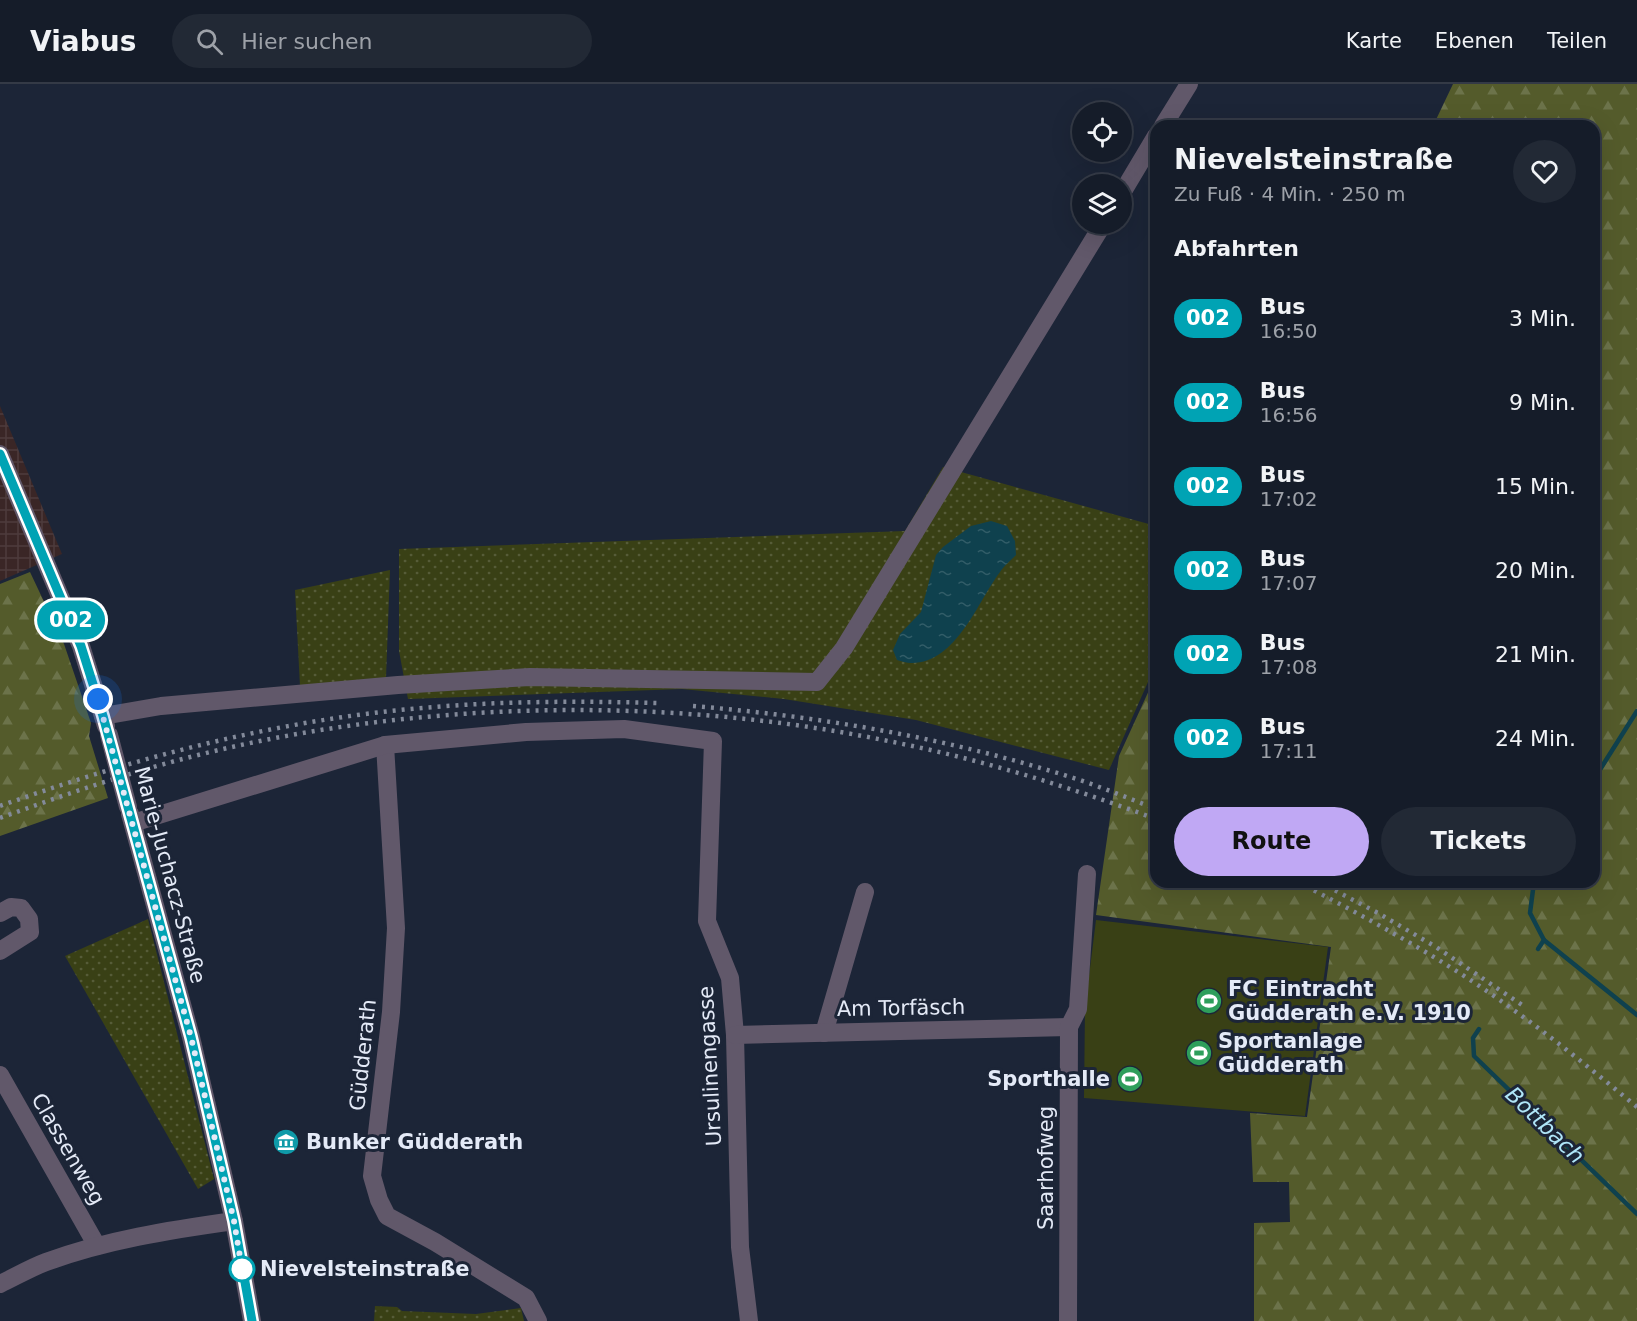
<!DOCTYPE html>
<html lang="de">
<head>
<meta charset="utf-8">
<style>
  body { margin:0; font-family:"DejaVu Sans",sans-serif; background:#222935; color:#f1f3f6; height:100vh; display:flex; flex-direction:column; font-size:22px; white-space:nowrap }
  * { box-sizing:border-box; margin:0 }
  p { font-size:20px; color:#9da1a8 }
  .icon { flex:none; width:33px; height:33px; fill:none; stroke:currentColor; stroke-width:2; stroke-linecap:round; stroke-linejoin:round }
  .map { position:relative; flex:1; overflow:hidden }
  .side { position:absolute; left:1150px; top:36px; width:450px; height:768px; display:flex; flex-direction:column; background:#151c29; border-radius:18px; box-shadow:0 6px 24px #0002,0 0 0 2px #343a46 }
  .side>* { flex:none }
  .badge { padding:0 12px; border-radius:20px; font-size:21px; line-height:39px }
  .buttons { position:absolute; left:1072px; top:18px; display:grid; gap:12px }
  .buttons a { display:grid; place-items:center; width:60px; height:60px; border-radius:50%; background:#151c29; box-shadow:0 6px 24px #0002,0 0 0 2px #343a46; font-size:30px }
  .you { position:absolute; width:30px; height:30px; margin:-15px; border:4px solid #fff; border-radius:50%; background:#1a73e8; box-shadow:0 0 0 9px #1a73e833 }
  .map>.badge { position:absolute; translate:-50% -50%; box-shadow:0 0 0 3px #fff }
  h2 { padding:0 24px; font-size:22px; line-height:54px }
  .round { display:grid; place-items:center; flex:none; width:63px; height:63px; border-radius:32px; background:#222935 }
  .head { display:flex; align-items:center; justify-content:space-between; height:102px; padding:0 24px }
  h1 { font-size:28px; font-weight:700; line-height:45px }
  .action { display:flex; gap:12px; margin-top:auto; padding:12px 24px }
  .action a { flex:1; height:69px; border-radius:36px; background:#c0a8f4; color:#111; font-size:24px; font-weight:700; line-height:69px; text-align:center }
  .action a+a { background:#222935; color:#f1f3f6 }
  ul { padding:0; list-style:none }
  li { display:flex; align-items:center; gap:18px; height:84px; padding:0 24px }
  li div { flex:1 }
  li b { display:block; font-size:22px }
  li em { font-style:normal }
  li .badge { min-width:66px; font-weight:700; text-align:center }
  header { display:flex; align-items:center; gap:36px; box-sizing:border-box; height:84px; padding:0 30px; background:#151c29; border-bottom:2px solid #343a46 }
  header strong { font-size:28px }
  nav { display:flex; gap:33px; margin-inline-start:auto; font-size:21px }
  .search { width:420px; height:54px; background:#222935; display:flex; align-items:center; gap:15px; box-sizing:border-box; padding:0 21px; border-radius:33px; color:#9da1a8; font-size:22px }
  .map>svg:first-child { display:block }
  .industrial { fill:url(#industrial-grid) }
  .grass { fill:url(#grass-dots) }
  .forest { fill:url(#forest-firs) }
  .green { fill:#394015 }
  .water { fill:url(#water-ripples) }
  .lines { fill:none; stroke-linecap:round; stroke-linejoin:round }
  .stream { stroke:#0f414e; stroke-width:4.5 }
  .minor { stroke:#61586a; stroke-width:18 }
  .rail { stroke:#838a9a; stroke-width:4.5; stroke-dasharray:3 6; stroke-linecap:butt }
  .minor-bridge { stroke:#61586a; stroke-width:18 }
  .line-casing { stroke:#fff; stroke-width:14 }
  .line { stroke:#00a3b4; stroke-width:9 }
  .walk { stroke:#e4eaf7; stroke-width:6; stroke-dasharray:0 10.8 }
  .stop-dot { fill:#fff; stroke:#00a3b4; stroke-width:3 }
  .labels { text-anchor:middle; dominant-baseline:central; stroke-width:6; stroke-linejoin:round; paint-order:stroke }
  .street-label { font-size:21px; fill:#e4eaf7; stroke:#1c2537 }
  .poi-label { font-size:21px; font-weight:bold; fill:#e4eaf7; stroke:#1c2537; text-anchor:start }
  .stop-label { font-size:21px; font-weight:bold; fill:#e4eaf7; stroke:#1c2537; text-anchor:start }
  .water-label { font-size:22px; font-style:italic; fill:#b0e6f8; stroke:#1c2537 }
</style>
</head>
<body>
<header>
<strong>Viabus</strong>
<div class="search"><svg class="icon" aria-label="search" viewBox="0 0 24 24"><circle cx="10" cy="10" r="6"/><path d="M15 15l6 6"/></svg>Hier suchen</div>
<nav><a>Karte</a><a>Ebenen</a><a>Teilen</a></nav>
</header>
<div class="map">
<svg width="1637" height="1237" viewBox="0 0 1637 1237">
  <defs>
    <pattern id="industrial-grid" width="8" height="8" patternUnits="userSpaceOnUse" patternTransform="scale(1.5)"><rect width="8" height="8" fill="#3a2626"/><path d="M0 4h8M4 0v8" fill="none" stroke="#4d3b3c"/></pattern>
    <pattern id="grass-dots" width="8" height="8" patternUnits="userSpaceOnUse" patternTransform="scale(1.5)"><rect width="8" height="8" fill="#394015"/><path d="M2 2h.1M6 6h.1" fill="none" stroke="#565c38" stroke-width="1.8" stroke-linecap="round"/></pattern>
    <pattern id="forest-firs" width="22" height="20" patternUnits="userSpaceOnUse" patternTransform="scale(1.5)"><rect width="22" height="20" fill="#545b2b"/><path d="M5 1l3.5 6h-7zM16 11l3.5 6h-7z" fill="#6c734a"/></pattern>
    <pattern id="water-ripples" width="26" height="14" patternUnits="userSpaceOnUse" patternTransform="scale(1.5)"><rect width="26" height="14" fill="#0f414e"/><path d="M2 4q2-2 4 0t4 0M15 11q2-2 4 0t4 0" fill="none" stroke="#325d68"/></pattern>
  </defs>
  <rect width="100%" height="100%" fill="#1c2537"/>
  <path class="industrial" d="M0,322L62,470L0,497Z"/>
  <g class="grass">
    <path d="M943,383L1156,442V580L1109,686L916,636L784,615L682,605L408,615L399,567V465L905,447Z"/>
    <path d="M390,486L386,594L300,602L295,506Z"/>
    <path d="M148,835L214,1095L198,1105L65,872Z"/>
    <path d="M375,1222L397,1223L402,1227L476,1230L521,1224L524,1237H374Z"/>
  </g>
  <g class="forest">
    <path d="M1453,0H1637V1237H1254V1139L1290,1138L1289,1098H1253L1250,1029L1307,1033L1331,863L1096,831L1119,672L1156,591V798H1594V42H1433Z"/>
    <path d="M30,488L64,560L91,639L89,652L108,714L0,752V500Z"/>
  </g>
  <path class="green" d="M1096,836L1328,863L1305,1032L1084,1014L1085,924Z"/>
  <path class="water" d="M991,437L1007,442L1015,457L1016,471C1011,476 1004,482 1000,488C978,517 956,580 911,579C907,579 901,577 897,576L893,566L900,550L921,528L936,471L943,463L971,442Z"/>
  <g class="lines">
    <g class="stream">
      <path d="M1594,695L1637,627"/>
      <path d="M1534,798L1530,829L1544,856L1538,865"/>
      <path d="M1544,856L1637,931"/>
      <path d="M1479,945L1473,954L1474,972L1637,1130"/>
    </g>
    <g class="minor">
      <path d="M1163,42L1189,0"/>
      <path d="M1122,109L1156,52"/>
      <path d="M0,370L81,562L106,642"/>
      <path d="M103,632L161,622L398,601L530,593L817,598L844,564L1103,140"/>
      <path d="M385,661L396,844L391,928L372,1092L379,1116L387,1132L435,1158L526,1214L538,1237"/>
      <path d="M130,730L191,953L234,1137L252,1237"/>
      <path d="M133,739L385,661L526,648L624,645L713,657L707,837L730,894L735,951L740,1163L749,1237"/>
      <path d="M0,829L11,823L21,824L29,835L30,848L0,867"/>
      <path d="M824,949L865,808"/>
      <path d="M735,951L1069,943"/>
      <path d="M0,991L97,1162"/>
      <path d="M0,1200C15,1193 30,1184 46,1178C106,1156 170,1146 234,1137"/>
      <path d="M1068,1237L1069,943L1078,925L1087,790"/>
    </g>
    <g class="rail">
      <path d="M693,622C815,632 936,652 1054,688C1089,698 1123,712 1156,725"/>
      <path d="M0,722C140,672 285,634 434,623C508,617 582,617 657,619"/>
      <path d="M0,734C58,713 116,693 175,677C398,617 657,610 883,656C977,674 1067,702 1156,735"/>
      <path d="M1298,798C1373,837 1447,877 1515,927C1557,957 1597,990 1637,1023"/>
      <path d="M1319,798L1378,829L1436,863L1525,923"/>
    </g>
    <path class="minor-bridge" d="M109,651L128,723"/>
  </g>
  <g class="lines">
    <g class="line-casing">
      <path id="line" d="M0,370L81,562L103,632L191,953L234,1137L252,1237"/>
    </g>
    <use href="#line" class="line"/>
    <path class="walk" d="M98,615L191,953L234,1137L242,1185"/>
  </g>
  <defs>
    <g id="stadium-disc" transform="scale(1.35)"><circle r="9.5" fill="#2e9e5b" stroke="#1c2537"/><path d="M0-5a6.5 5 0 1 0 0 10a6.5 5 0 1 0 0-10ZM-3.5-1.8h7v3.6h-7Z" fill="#fff"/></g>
    <g id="museum-disc" transform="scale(1.35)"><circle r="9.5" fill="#0f9aa8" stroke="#1c2537"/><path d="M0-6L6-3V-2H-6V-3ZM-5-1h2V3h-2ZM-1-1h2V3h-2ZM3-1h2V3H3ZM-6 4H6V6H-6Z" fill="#fff"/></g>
  </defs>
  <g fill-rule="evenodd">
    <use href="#stadium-disc" x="1209" y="917"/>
    <use href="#stadium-disc" x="1199" y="969"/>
    <use href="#stadium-disc" x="1130" y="995"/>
    <use href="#museum-disc" x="286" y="1058"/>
  </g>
  <circle class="stop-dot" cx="242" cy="1185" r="12"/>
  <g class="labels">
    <g class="street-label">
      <text transform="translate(170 791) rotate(75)">Marie-Juchacz-Straße</text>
      <text transform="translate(901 924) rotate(-1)">Am Torfäsch</text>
      <text transform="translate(363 971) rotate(-84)">Güdderath</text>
      <text transform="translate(710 982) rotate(-93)">Ursulinengasse</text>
      <text transform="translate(68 1065) rotate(60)">Classenweg</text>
      <text transform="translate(1046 1084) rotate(-90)">Saarhofweg</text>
    </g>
    <g class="poi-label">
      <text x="1228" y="905">FC Eintracht<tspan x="1228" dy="24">Güdderath e.V. 1910</tspan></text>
      <text x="1218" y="957">Sportanlage<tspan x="1218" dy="24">Güdderath</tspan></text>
      <text x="1110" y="995" text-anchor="end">Sporthalle</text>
      <text x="306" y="1058">Bunker Güdderath</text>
    </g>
    <g class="stop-label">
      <text x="260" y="1185">Nievelsteinstraße</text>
    </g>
    <g class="water-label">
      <text transform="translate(1545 1041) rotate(44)">Bottbach</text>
    </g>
  </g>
</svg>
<div class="buttons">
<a><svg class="icon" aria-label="locate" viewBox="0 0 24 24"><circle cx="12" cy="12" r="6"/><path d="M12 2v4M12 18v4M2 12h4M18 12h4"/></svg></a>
<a><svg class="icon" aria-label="layers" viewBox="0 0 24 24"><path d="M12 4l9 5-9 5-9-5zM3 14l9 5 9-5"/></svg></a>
</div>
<div class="you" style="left:98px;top:615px"></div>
<b class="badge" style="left:71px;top:536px;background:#00a3b4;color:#fff">002</b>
<section class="side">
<div class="head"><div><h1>Nievelsteinstraße</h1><p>Zu Fuß · 4 Min. · 250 m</p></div><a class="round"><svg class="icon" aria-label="heart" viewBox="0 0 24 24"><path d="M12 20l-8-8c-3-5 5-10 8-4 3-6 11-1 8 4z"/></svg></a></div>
<h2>Abfahrten</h2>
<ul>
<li><span class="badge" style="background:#00a3b4;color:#fff">002</span><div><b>Bus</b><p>16:50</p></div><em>3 Min.</em></li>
<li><span class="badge" style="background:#00a3b4;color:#fff">002</span><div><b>Bus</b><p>16:56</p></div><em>9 Min.</em></li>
<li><span class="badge" style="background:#00a3b4;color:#fff">002</span><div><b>Bus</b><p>17:02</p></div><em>15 Min.</em></li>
<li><span class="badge" style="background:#00a3b4;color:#fff">002</span><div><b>Bus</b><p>17:07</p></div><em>20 Min.</em></li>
<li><span class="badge" style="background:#00a3b4;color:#fff">002</span><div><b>Bus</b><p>17:08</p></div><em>21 Min.</em></li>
<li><span class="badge" style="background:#00a3b4;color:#fff">002</span><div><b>Bus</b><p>17:11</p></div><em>24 Min.</em></li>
</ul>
<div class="action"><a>Route</a><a>Tickets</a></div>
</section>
</div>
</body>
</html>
